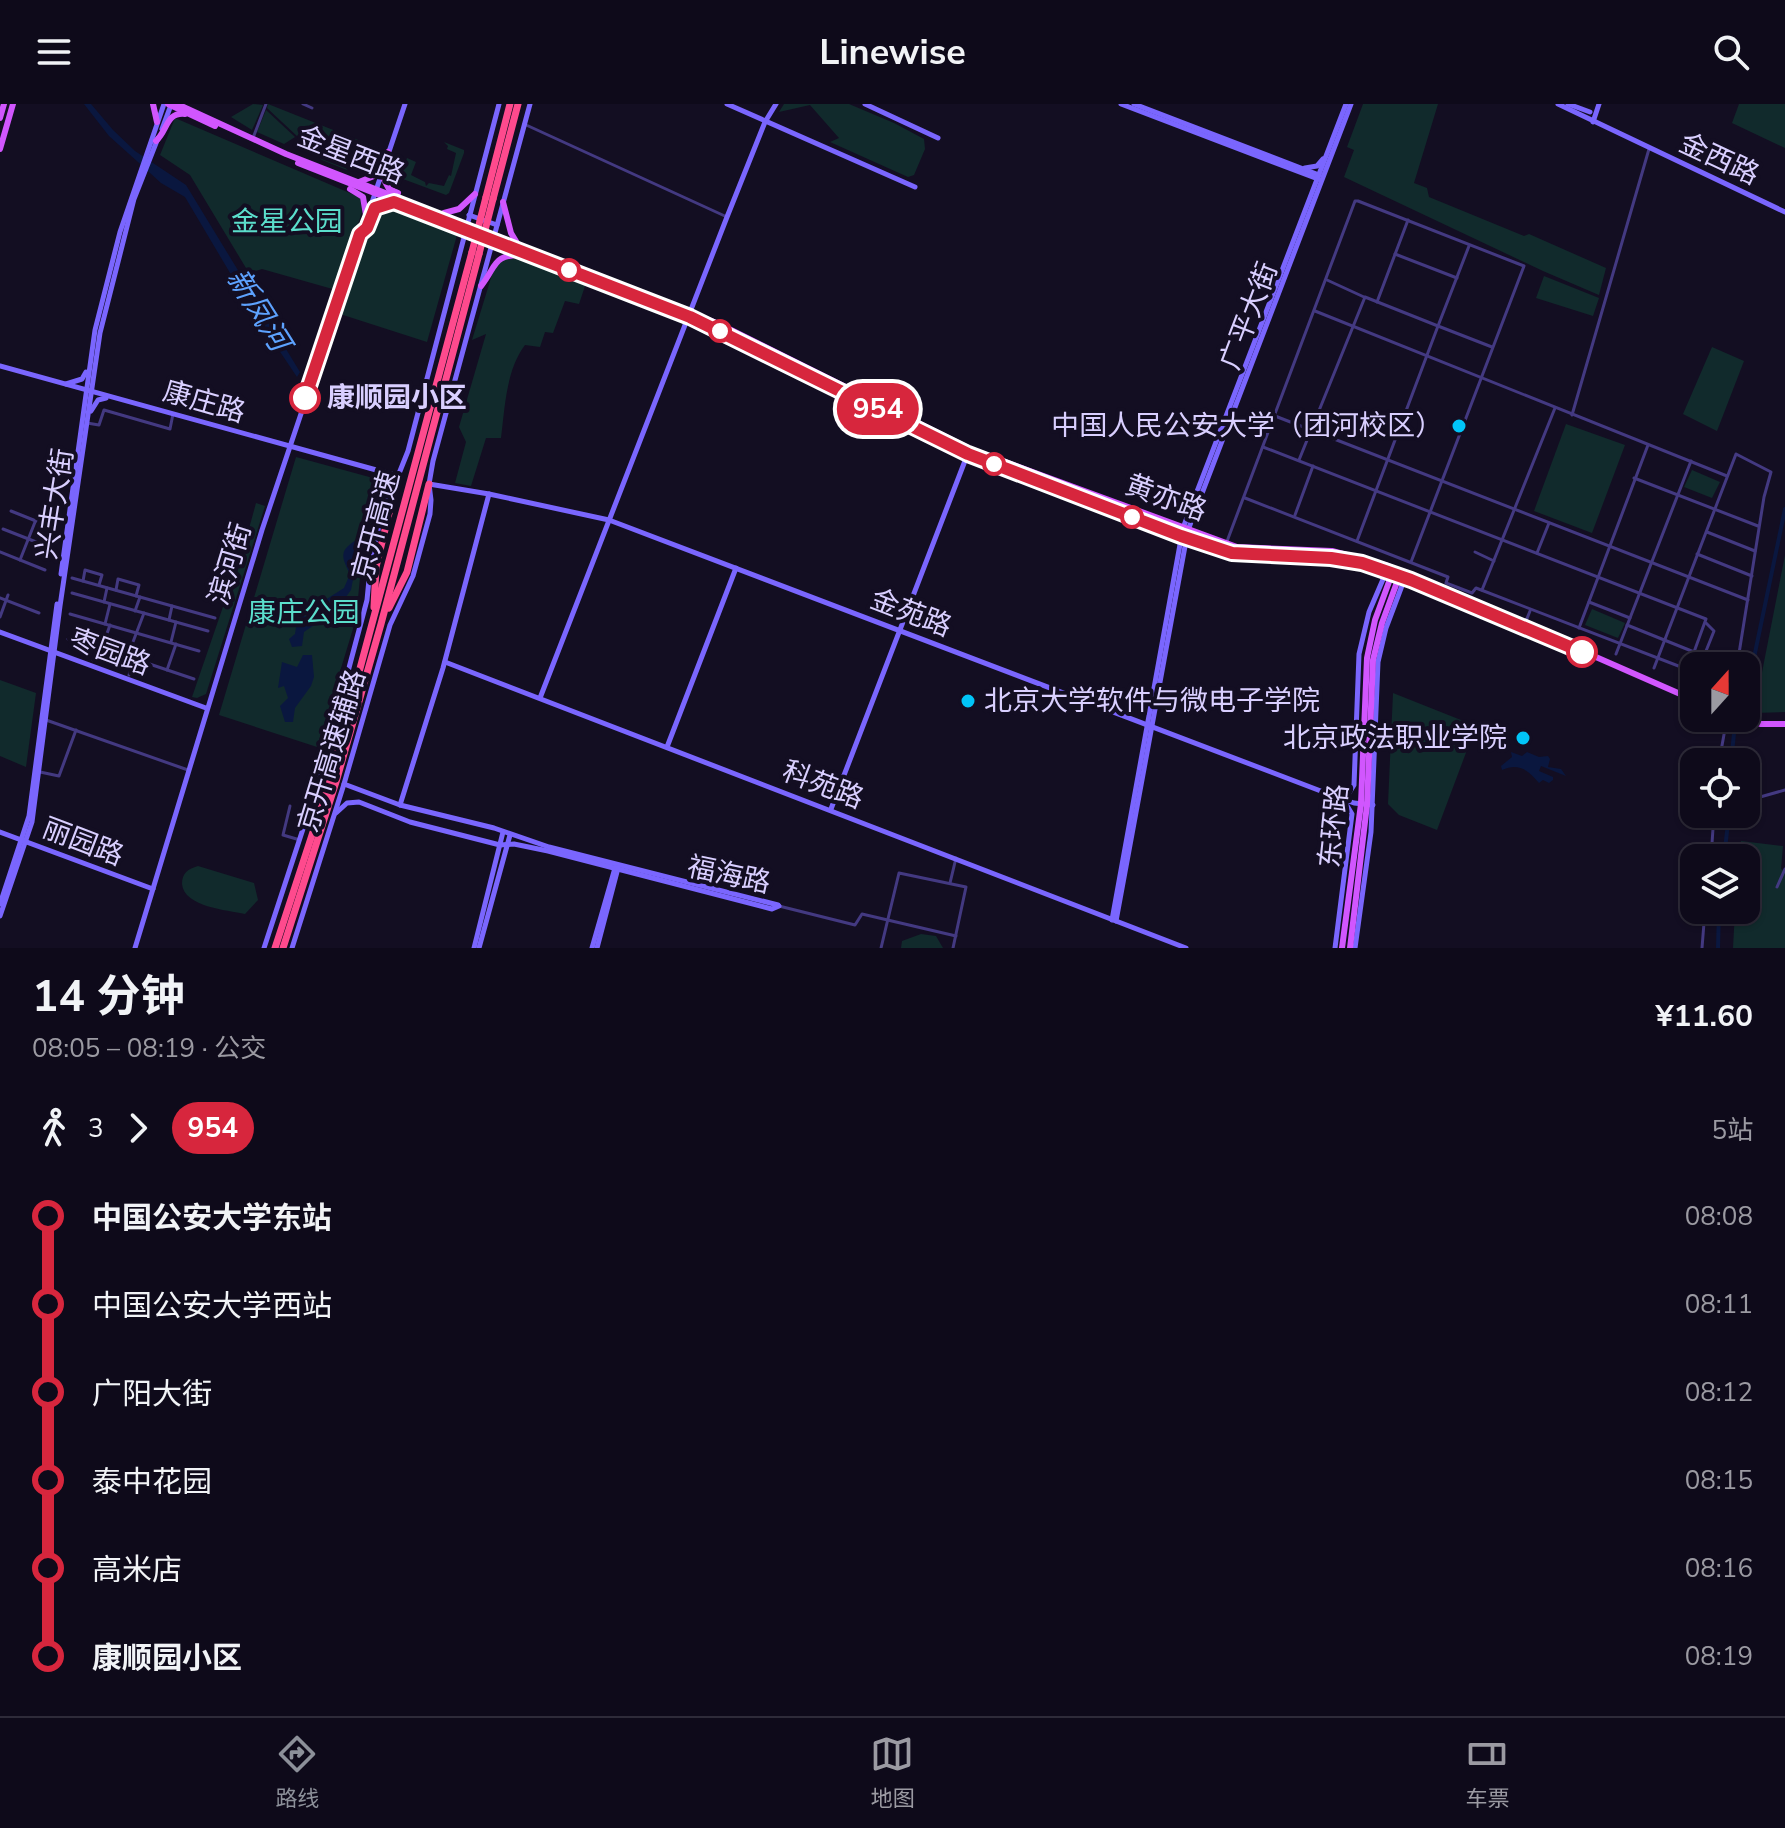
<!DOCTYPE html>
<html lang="zh">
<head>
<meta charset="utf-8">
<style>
  body { margin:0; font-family:"Nunito Sans","Noto Sans SC",sans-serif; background:#171323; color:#f1f3f6; height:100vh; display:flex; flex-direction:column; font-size:30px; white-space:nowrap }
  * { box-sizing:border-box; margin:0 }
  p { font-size:26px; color:#9b9aa2 }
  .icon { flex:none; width:44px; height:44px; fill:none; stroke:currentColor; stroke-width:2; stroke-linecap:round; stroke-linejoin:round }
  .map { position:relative; height:844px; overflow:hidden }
  .sheet { display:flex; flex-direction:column; background:#0e0a1a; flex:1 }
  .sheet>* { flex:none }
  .badge { padding:0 16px; border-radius:26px; font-size:28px; line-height:52px }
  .needle { width:52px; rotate:21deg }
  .tools { position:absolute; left:1680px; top:548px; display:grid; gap:16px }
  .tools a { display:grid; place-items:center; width:80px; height:80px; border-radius:16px; background:#0e0a1a; box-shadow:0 2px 6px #0004,0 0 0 2px #2e2b39; font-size:40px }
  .map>.badge { position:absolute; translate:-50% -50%; box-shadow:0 0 0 4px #fff }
  .legs { display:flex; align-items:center; gap:12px; height:88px; padding:0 32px; font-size:26px }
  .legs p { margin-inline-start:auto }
  .overview { display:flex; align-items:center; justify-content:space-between; height:136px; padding:0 32px }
  h1 { font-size:44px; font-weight:700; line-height:60px }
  ul { padding:0 32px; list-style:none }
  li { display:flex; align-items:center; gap:28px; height:88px; font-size:30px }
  li i { display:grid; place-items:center; width:12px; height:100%; margin:0 10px; background:currentColor }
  li i::after { content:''; width:20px; height:20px; margin:-10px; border:6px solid; border-radius:50%; background:#0e0a1a }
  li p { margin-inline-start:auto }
  li:first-child i { background:linear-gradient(#0000 50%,currentColor 0) }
  li:last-child i { background:linear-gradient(currentColor 50%,#0000 0) }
  header { display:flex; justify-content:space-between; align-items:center; height:104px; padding:0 32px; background:#0e0a1a; font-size:36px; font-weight:700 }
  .tabs { display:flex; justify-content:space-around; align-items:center; height:112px; border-top:2px solid #2e2b39; background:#0e0a1a; font-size:22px; color:#9b9aa2 }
  .tabs a { display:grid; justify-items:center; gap:4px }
  .tabs .current { color:#8c9099 }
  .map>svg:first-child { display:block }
  .green { fill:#112a2c }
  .water { fill:#0a173f }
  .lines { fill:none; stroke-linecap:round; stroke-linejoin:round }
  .canal { stroke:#0a173f; stroke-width:4 }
  .street { stroke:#433981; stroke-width:3 }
  .secondary { stroke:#7a66fe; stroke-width:5 }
  .primary { stroke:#d156fe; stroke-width:6 }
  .highway { stroke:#fe4a8d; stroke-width:7 }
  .highway-bridge { stroke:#fe4a8d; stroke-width:7 }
  .line-1-casing { stroke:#fff; stroke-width:18 }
  .line-1 { stroke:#d7263d; stroke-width:12 }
  .stop-1-dot { fill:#fff; stroke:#d7263d; stroke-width:4 }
  .poi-dot { fill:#01c5f8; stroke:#130e22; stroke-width:3 }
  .labels { text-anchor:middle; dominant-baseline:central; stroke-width:8; stroke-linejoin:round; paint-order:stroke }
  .street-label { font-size:28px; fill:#d9cfff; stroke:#130e22 }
  .park-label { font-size:28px; fill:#5bdecc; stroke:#130e22 }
  .stop-label { font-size:28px; font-weight:bold; fill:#d9cfff; stroke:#130e22; text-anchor:start }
  .poi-label { font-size:28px; fill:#d9cfff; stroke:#130e22; text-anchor:end }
  .water-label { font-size:30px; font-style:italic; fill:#5da2fe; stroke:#130e22 }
</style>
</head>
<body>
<header><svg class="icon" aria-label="menu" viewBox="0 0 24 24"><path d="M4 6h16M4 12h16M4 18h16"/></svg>Linewise<svg class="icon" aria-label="search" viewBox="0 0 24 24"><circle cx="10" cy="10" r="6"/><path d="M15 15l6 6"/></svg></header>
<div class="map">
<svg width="1785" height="844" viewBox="0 0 1785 844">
  <rect width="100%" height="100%" fill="#130e22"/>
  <g class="green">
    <path d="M253,0L263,1L252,26L231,13Z"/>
    <path d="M268,0L381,45L382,46L363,58L311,23L297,32L267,4Z"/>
    <path d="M784,0H849L894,19L924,35L925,45L914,71L908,73L830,38L839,34L810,1L779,8Z"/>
    <path d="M1363,0H1438L1414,79L1427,84L1429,93L1524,132L1529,130L1606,164L1599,191L1543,167L1344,73L1354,46L1347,43Z"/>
    <path d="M1739,0H1785V44L1732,19Z"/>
    <path d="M266,6L295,33L284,40L257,28Z"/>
    <path d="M175,14L366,96L336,186L262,165L249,169L190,71L160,51Z"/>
    <path d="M311,26L361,59L347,66L322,56L299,34Z"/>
    <path d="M444,38L464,46V49L449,89L446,91L403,75L402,67L407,54L416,58L411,71L425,78L426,82L429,79L444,82L449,71L451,72L456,49L447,45L448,42Z"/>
    <path d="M385,102L457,131L427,238L340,210L374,111Z"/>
    <path d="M511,152L586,179L579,200L565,197L553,229L545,228L540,243L525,241C506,266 505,303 501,334H486L471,382L455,379L466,338L459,323L486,230L472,236L494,164L503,155Z"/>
    <path d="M1544,172L1599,194L1593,212L1536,194Z"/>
    <path d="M1712,243L1744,257L1717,327L1683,310Z"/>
    <path d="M1566,320L1625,341L1592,429L1534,407Z"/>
    <path d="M296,353L384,377L362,453L356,515L317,643L219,611Z"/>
    <path d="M1692,366L1720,378L1712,394L1684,383Z"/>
    <path d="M256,399L265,402L206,590L197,594L192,593L226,494L233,483Z"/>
    <path d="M1785,451V608L1754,609Z"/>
    <path d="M1592,505L1625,519L1618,534L1585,521Z"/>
    <path d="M0,576L36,589L26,663L0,652Z"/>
    <path d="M1393,589L1476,622L1437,726L1399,711L1388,700Z"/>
    <path d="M1741,737L1783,742L1781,765L1785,767V844H1733L1735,806H1746V754H1739Z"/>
    <path d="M198,762L254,779L258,796L245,810C227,806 184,803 182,780C182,769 188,765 198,762Z"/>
    <path d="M921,830L936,832L943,844H901L902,837Z"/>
  </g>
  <g class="water">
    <path d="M84,0H91L113,26L135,47L186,81L300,268L297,273L252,206L185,93L161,79L138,58L109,32Z"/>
    <path d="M361,433L351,486L343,497L330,496L323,515L304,528L302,542L292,543L289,535L295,530L297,517L303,512L312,513L323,507L325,496L344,484L350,470C339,449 341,445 361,433Z"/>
    <path d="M303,551H312L314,573L311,582L295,604L293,618H285L280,602L288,594L284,582L278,584L282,558L297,563Z"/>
    <path d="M1511,648L1522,652L1527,648L1539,653L1548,652L1550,655L1548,663L1561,665L1566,672L1541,662L1539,667L1553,673V676L1549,679L1543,676L1539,679C1529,667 1519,658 1502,666L1501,662L1512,653Z"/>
  </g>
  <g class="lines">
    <g class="canal">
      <path d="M1746,592L1785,405"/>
      <path d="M1731,658L1735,620"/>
      <path d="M1724,754L1729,710"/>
      <path d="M1718,844L1719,806"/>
    </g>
    <g class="street">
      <path d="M303,0L312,4"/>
      <path d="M524,20L727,113"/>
      <path d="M253,34L266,0"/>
      <path d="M1469,142L1438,222L1492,243"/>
      <path d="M1395,150L1457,174"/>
      <path d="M1327,176L1364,193"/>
      <path d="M1377,198L1408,116"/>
      <path d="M1315,207L1727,372"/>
      <path d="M1572,311L1649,45"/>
      <path d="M1275,312L1748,496"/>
      <path d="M87,319L99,321L104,306L170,325L173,310"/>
      <path d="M1263,343L1706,515L1694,548"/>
      <path d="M1299,356L1365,193L1438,222L1357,437"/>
      <path d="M1634,374L1758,422"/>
      <path d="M1245,394L1448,473L1446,479L1472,489L1476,484L1694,568"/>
      <path d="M11,407L36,417"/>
      <path d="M1295,411L1313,362"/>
      <path d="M3,425L49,443"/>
      <path d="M1707,428L1755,447"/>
      <path d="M1226,440L1355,97H1358L1524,162L1411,458"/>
      <path d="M0,448L45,466"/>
      <path d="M1475,448L1494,457"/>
      <path d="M1537,449L1549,419"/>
      <path d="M1697,450L1752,472"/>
      <path d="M20,456L37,413L56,420"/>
      <path d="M72,474L215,514"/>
      <path d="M83,477L85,466L102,471L99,481"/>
      <path d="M116,486L118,475L139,481L136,492"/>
      <path d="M1482,486L1555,304"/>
      <path d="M72,489L208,527"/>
      <path d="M0,494L39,509"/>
      <path d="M104,498L107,484"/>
      <path d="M1589,498L1630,514"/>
      <path d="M135,507L140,493"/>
      <path d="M70,510L199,547"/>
      <path d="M0,513L8,491"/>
      <path d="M169,516L172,502"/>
      <path d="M105,520L110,500"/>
      <path d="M1627,521L1704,552"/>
      <path d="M1524,522L1530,507"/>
      <path d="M1579,524L1648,341"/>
      <path d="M68,535L102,544L194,575"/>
      <path d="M171,538L176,518"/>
      <path d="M102,544L110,521"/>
      <path d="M1616,550L1691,357"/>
      <path d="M128,551L144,509"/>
      <path d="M93,556L97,544"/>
      <path d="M1700,562L1714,527L1706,519"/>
      <path d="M1654,564L1736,350L1771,368L1764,393L1737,562"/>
      <path d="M167,566L176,540"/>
      <path d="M129,571L135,555"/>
      <path d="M46,616L188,666"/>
      <path d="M1719,658L1727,614"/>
      <path d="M40,668L59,672L76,626"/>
      <path d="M1746,697L1785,686"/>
      <path d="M290,702L283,731L300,736"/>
      <path d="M1711,754L1714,710"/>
      <path d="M950,779L956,754"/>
      <path d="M1777,783L1785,765"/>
      <path d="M779,802L855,821L862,810L956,832"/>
      <path d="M881,844L899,769L966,783L953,844"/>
      <path d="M1702,844L1705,806"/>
    </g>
    <g class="secondary">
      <path d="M727,0L915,83"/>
      <path d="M865,0L938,34"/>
      <path d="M1121,0L1318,75"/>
      <path d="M1134,0L1319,71"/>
      <path d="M1558,0L1785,108"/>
      <path d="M1568,0L1590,8"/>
      <path d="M1593,18L1599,0"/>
      <path d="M162,25L171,1"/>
      <path d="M1305,64L1317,62L1323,55"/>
      <path d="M469,111L497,121"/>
      <path d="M0,262L398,372"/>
      <path d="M66,280L82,275L86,268"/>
      <path d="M91,307L98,296L106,294"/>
      <path d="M429,380L489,390L609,416L1326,689L1354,699L1373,701"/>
      <path d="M61,470L95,226L120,128L164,0"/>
      <path d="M0,528L206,604"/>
      <path d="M445,558L1186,844"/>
      <path d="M540,594L727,113L765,18L776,0"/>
      <path d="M667,643L736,464"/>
      <path d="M344,680L400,701L494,724L549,743L778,801"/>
      <path d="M1337,692L1349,689L1354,681L1359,550L1369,508L1387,466"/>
      <path d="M1334,694L1346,700L1352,710L1335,844"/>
      <path d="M400,701L443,564L489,390"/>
      <path d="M831,705L968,349"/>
      <path d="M336,709L347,699L359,698L410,718L500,741L514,740L548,747L772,805L779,802"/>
      <path d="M0,728L153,785"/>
      <path d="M0,800L29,712L57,500"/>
      <path d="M0,812L32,718L60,502L100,229L134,95L158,34"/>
      <path d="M1112,816L1183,424L1346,0"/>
      <path d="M1116,817L1188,426L1351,0"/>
      <path d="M135,844L262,426L405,0"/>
      <path d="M264,844L320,673L367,496L371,455L388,385L398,372L408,347L499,0"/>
      <path d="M292,844L344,680L390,521L413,472L430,410L431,396L429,380L433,357L530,0"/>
      <path d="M474,844L503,728"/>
      <path d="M479,844L510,731"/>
      <path d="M592,844L615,764"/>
      <path d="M597,844L618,764"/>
      <path d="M1355,844L1371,728L1378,558L1386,524L1406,471"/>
    </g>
    <g class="primary">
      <path d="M153,0L157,18"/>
      <path d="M168,0L215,22"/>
      <path d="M177,0L286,50L719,220L970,345L1237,443L1332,447L1388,462L1694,596"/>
      <path d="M0,14L4,0"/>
      <path d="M156,37C168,26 166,8 185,10"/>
      <path d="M0,45L13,0"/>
      <path d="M298,59L690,213L968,350L1187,434L1232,449L1345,455L1409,475"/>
      <path d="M381,70L389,85L398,89"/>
      <path d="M359,78L374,72L381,54L388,48"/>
      <path d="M350,85L363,93L366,111"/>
      <path d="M503,98L511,129L517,139"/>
      <path d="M444,109L459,105L475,90"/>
      <path d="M360,130L367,124L375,104L394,98"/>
      <path d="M481,182C498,161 491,150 526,151"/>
      <path d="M1460,497L1520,521"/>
      <path d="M1738,614L1761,620H1785"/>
      <path d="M1342,844L1361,700L1367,554L1375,516L1393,467"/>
      <path d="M1350,844L1367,701L1373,556L1382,519L1400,470"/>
    </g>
    <g class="highway">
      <path d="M486,93L510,0"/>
      <path d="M493,95L518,0"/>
      <path d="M374,503L376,463L398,372"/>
      <path d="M389,504L407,468L429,380"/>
      <path d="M275,844L330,676L472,148"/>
      <path d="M283,844L336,678L381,520L479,150"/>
    </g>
    <g class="highway-bridge">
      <path d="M472,148L486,93"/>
      <path d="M479,150L493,95"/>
    </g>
  </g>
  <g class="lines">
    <g class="line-1-casing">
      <path id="line-1" d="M305,294L360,130L367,124L375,104L394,98L690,213L968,350L1181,432L1232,449L1331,454L1362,459L1411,476L1582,548"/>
    </g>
    <use href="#line-1" class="line-1"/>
  </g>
  <g class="stop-1-dot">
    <circle cx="569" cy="166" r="10"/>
    <circle cx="720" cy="227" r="10"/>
    <circle cx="305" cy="294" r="14"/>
    <circle cx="994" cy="360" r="10"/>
    <circle cx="1132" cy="413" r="10"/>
    <circle cx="1582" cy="548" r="14"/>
  </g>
  <g class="poi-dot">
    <circle cx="1459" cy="322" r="8"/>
    <circle cx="968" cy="597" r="8"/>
    <circle cx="1523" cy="634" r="8"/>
  </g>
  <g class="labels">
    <g class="street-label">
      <text transform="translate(351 51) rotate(21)">金星西路</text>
      <text transform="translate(1719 55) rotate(25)">金西路</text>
      <text transform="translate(1249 212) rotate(-69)">广平大街</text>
      <text transform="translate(204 298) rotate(16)">康庄路</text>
      <text transform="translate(1166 394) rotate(20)">黄亦路</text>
      <text transform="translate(55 400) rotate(-81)">兴丰大街</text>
      <text transform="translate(376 422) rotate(-75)">京开高速</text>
      <text transform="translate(230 460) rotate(-73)">滨河街</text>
      <text transform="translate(911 509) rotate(21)">金苑路</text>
      <text transform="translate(110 548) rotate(20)">枣园路</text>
      <text transform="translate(332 647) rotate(-73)">京开高速辅路</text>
      <text transform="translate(823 681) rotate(21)">科苑路</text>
      <text transform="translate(1334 722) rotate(-84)">东环路</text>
      <text transform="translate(83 738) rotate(21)">丽园路</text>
      <text transform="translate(729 771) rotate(12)">福海路</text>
    </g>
    <g class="park-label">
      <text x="287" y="118">金星公园</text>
      <text x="304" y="509">康庄公园</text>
    </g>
    <g class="stop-label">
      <text x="327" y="294">康顺园小区</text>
    </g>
    <g class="poi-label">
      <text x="1443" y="322">中国人民公安大学（团河校区）</text>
      <text x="984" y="597" text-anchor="start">北京大学软件与微电子学院</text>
      <text x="1507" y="634">北京政法职业学院</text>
    </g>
    <g class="water-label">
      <text transform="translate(258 206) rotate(58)">新凤河</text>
    </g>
  </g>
</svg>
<div class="tools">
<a><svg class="needle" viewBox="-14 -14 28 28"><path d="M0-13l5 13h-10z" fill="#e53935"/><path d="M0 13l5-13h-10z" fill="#9b9aa2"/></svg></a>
<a><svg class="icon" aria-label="locate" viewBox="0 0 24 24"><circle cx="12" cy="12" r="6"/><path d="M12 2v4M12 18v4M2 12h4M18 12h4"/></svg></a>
<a><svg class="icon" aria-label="layers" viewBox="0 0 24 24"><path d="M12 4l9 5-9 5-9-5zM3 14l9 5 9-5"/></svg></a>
</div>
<b class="badge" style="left:878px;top:305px;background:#d7263d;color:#fff">954</b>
</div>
<section class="sheet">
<div class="overview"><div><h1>14 分钟</h1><p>08:05 – 08:19 · 公交</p></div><b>¥11.60</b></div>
<div class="legs"><svg class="icon" aria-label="walk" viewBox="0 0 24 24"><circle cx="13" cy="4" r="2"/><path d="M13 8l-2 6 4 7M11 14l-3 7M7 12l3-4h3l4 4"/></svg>3<svg class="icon" aria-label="forward" viewBox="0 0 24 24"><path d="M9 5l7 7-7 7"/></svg><b class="badge" style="background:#d7263d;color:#fff">954</b><p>5站</p></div>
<ul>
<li><i style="color:#d7263d"></i><b>中国公安大学东站</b><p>08:08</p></li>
<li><i style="color:#d7263d"></i><span>中国公安大学西站</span><p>08:11</p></li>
<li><i style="color:#d7263d"></i><span>广阳大街</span><p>08:12</p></li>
<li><i style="color:#d7263d"></i><span>泰中花园</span><p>08:15</p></li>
<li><i style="color:#d7263d"></i><span>高米店</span><p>08:16</p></li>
<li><i style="color:#d7263d"></i><b>康顺园小区</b><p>08:19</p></li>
</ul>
</section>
<nav class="tabs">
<a class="current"><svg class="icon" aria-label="directions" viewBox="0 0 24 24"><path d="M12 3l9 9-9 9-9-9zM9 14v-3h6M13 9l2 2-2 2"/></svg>路线</a>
<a><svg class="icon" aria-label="map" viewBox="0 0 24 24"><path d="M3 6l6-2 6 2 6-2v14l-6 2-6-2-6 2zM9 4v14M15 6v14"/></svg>地图</a>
<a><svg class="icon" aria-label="tickets" viewBox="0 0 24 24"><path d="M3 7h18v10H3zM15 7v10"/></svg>车票</a>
</nav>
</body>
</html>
